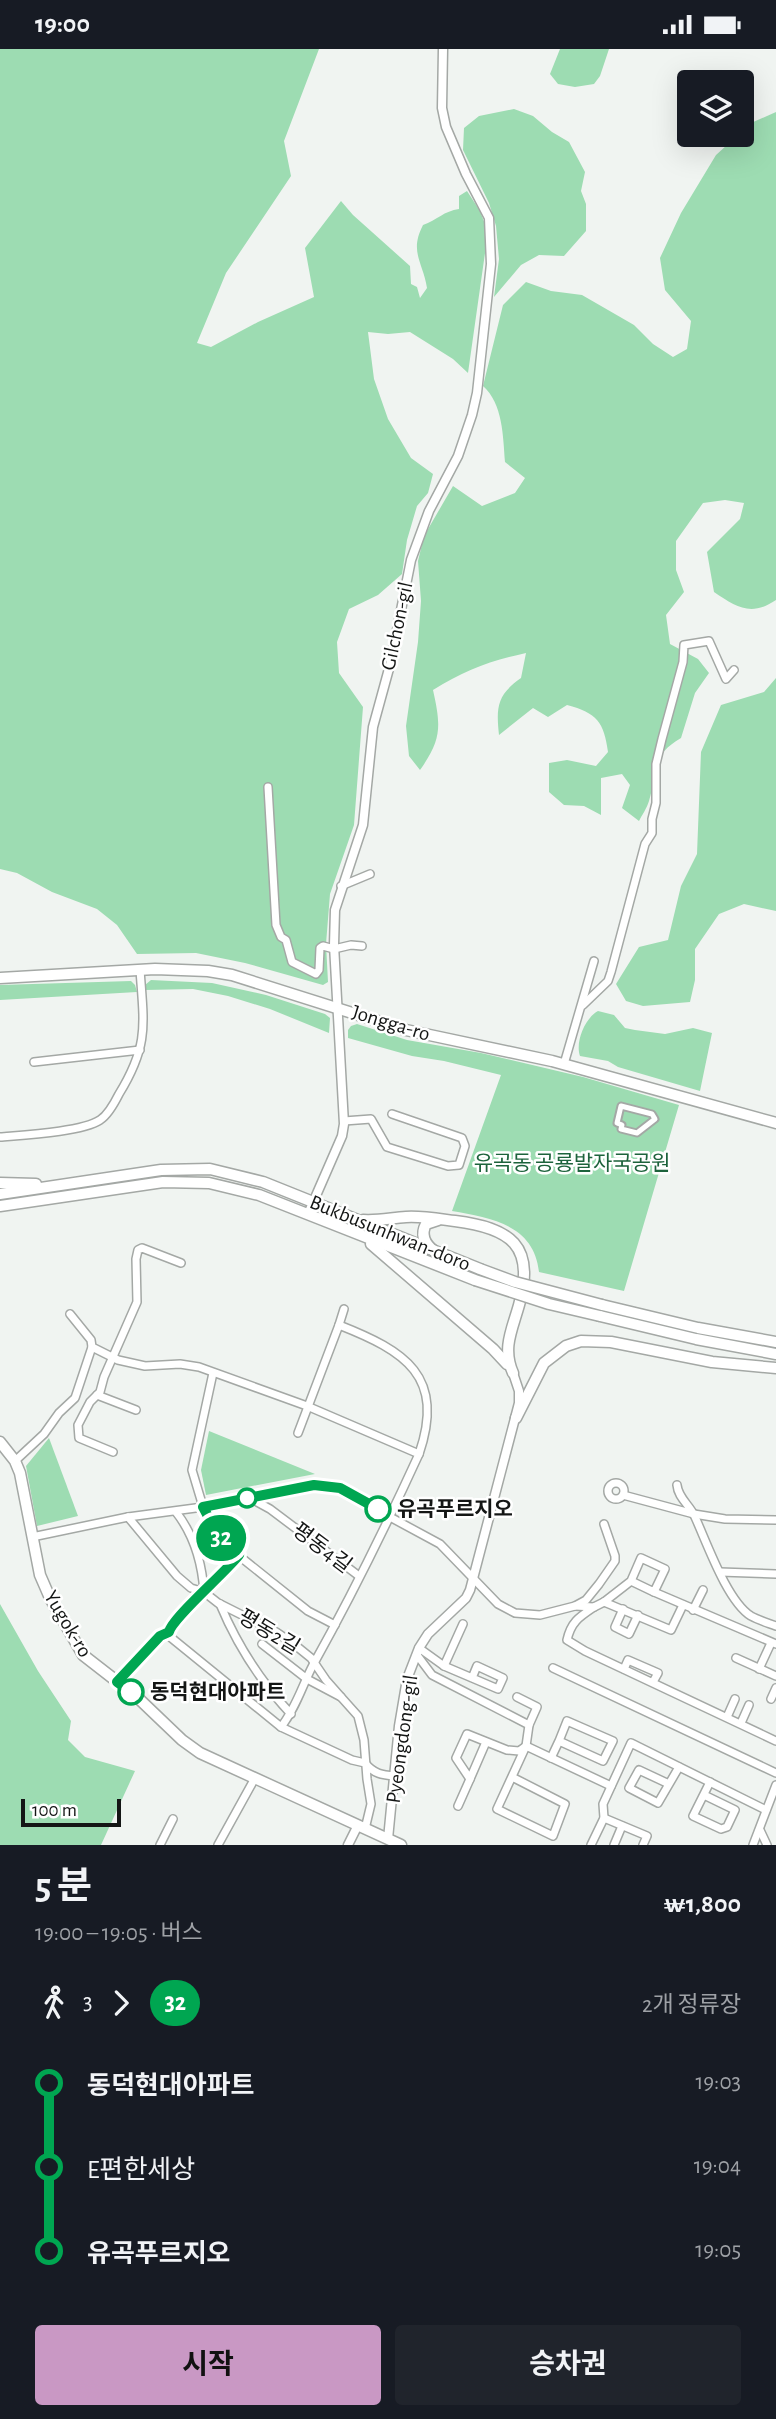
<!DOCTYPE html>
<html lang="ko">
<head>
<meta charset="utf-8">
<style>
  body { margin:0; font-family:"Alegreya Sans","Noto Sans KR",sans-serif; background:#20242c; color:#f1f3f6; height:100vh; display:flex; flex-direction:column; font-size:26px; white-space:nowrap }
  * { box-sizing:border-box; margin:0 }
  p { font-size:23px; color:#9ea1a6 }
  .icon { flex:none; width:38px; height:38px; fill:none; stroke:currentColor; stroke-width:2; stroke-linecap:round; stroke-linejoin:round }
  .map { position:relative; height:1796px; overflow:hidden }
  .sheet { display:flex; flex-direction:column; background:#171b24; flex:1 }
  .sheet>* { flex:none }
  .badge { padding:0 14px; border-radius:23px; font-size:24px; line-height:46px }
  .tools { position:absolute; left:677px; top:21px; display:grid; gap:14px }
  .tools a { display:grid; place-items:center; width:77px; height:77px; border-radius:7px; background:#171b24; box-shadow:0 7px 28px #0002; font-size:35px }
  .scale { position:absolute; left:21px; bottom:18px; width:100px; box-sizing:border-box; padding-left:7px; border:4px solid #141615; border-top:0; font-size:19px; line-height:24px; white-space:nowrap; color:#141615; -webkit-text-stroke:5px #fff; paint-order:stroke }
  .map>.badge { position:absolute; translate:-50% -50%; box-shadow:0 0 0 4px #fff }
  .legs { display:flex; align-items:center; gap:10px; height:77px; padding:0 35px; font-size:23px }
  .legs p { margin-inline-start:auto }
  .head { display:flex; align-items:center; justify-content:space-between; height:119px; padding:0 35px }
  h1 { font-size:38px; font-weight:700; line-height:52px }
  .button { display:flex; gap:14px; margin-top:auto; padding:14px 35px }
  .button a { flex:1; height:80px; border-radius:7px; background:#c998c4; color:#111; font-size:28px; font-weight:700; line-height:80px; text-align:center }
  .button a+a { background:#20242c; color:#f1f3f6 }
  ul { padding:0 35px; list-style:none }
  li { display:flex; align-items:center; gap:24px; height:84px; font-size:26px }
  li i { display:grid; place-items:center; width:10px; height:100%; margin:0 9px; background:currentColor }
  li i::after { content:''; width:18px; height:18px; margin:-9px; border:5px solid; border-radius:50%; background:#171b24 }
  li p { margin-inline-start:auto }
  li:first-child i { background:linear-gradient(#0000 50%,currentColor 0) }
  li:last-child i { background:linear-gradient(currentColor 50%,#0000 0) }
  .status { display:flex; justify-content:space-between; align-items:center; height:49px; padding:0 35px; background:#171b24; direction:ltr }
  .status svg { height:19px; fill:currentColor }
  .map>svg:first-child { display:block }
  .green { fill:#9ddcb2 }
  .lines { fill:none; stroke-linecap:round; stroke-linejoin:round }
  .pedestrian-casing { stroke:#a4a8a5; stroke-width:9 }
  .minor-casing { stroke:#a4a8a5; stroke-width:10 }
  .tertiary-casing { stroke:#a4a8a5; stroke-width:11 }
  .secondary-casing { stroke:#a4a8a5; stroke-width:13 }
  .pedestrian { stroke:#fff; stroke-width:5 }
  .minor { stroke:#fff; stroke-width:7 }
  .tertiary { stroke:#fff; stroke-width:8 }
  .secondary { stroke:#fff; stroke-width:10 }
  .secondary-bridge-casing { stroke:#a4a8a5; stroke-width:13; stroke-linecap:butt }
  .secondary-bridge { stroke:#fff; stroke-width:10 }
  .line-1-casing { stroke:#fff; stroke-width:16 }
  .line-1 { stroke:#00a651; stroke-width:10 }
  .stop-1-dot { fill:#fff; stroke:#00a651; stroke-width:3.5 }
  .labels { text-anchor:middle; dominant-baseline:central; stroke-width:5; stroke-linejoin:round; paint-order:stroke }
  .street-label { font-size:21px; fill:#141615; stroke:#fff }
  .park-label { font-size:21px; fill:#1d633c; stroke:#fff }
  .stop-label { font-size:21px; font-weight:bold; fill:#141615; stroke:#fff; text-anchor:start }
</style>
</head>
<body>
<div class="status"><b>19:00</b><svg viewBox="0 0 49 12"><path d="M0 12V9h3v3zM5 12V6h3v6zM10 12V3h3v9zM15 12V0h3v12zM26 1h20v11H26zM47 4h2v5h-2z"/></svg></div>
<div class="map">
<svg width="776" height="1796" viewBox="0 0 776 1796">
  <rect width="100%" height="100%" fill="#f0f4f1"/>
  <g class="green">
    <path d="M0,0H319L284,92L291,127L226,224L197,294L211,298L258,273L314,248L305,199L341,152L353,166L410,217L411,235L417,238L420,249L427,239C423,213 409,203 423,176C437,171 444,162 459,160V147L467,142L480,162L488,183L468,324L453,310L410,283L388,285L368,283L374,330L388,370L411,409L433,425L428,444L417,457L407,491L402,525L378,546L349,560L337,593L339,624L363,658L354,776L330,845L326,895L328,933L323,936L245,914L196,904L137,905L117,876L97,860L52,843L17,824L0,820Z"/>
    <path d="M560,0H609L600,27L594,35L575,38L558,35L550,25Z"/>
    <path d="M514,60L533,67L552,83L569,93L585,123L581,142L586,155V182L564,207L539,206L521,216L494,248L499,210L496,177L489,154L463,101L464,79L479,67Z"/>
    <path d="M776,63V551C751,568 736,558 714,543L707,503L740,470L744,454L725,451L703,454L676,492V521L684,543L666,566L670,595L698,610L709,624L695,644L681,689C650,707 658,722 649,752C647,759 642,766 639,772L622,759L630,736L622,725L601,729V766L584,757L564,756L549,743V714L567,711L596,717L608,703C604,673 597,664 567,656L548,668L533,659L499,686C496,658 497,646 521,629L526,604C490,612 465,621 433,641C441,677 442,690 420,721L409,707L406,677L418,593L421,552L418,512L424,487L453,437L482,457L515,444L525,429L505,413C503,387 503,355 483,337L503,256L526,233L551,242L582,246L634,276L653,295L673,308L687,300L691,272L665,241L660,209L681,164L716,106L738,86H742V82L751,74Z"/>
    <path d="M776,629V862L744,855L719,865L695,900V931L690,953L643,957L626,952L616,935L639,898L668,891L681,837L697,805L701,703L721,656L764,643Z"/>
    <path d="M151,931L212,934L266,946L325,965L330,969L329,984L270,960L228,947L193,940L145,941V936Z"/>
    <path d="M131,932L135,936L137,943L0,951V936Z"/>
    <path d="M598,962L614,966L625,979L635,981L665,985L693,979L712,984L700,1042L618,1018L608,1012L580,1007C575,993 585,969 598,962Z"/>
    <path d="M357,975L407,991L481,1004L583,1028L679,1056L624,1242L539,1223C534,1175 490,1169 452,1162L501,1026L444,1012L412,1007L348,989V981L351,977Z"/>
    <path d="M209,1382L315,1425L206,1446L201,1421Z"/>
    <path d="M49,1389L78,1467L37,1477L26,1417Z"/>
    <path d="M0,1555L38,1622L71,1672L68,1691L85,1708L135,1722L101,1796H0Z"/>
  </g>
  <g class="lines">
    <g class="pedestrian-casing">
      <path id="pedestrian" d="M621,1057L652,1065L655,1070L637,1084L621,1080L622,1076L617,1074Z"/>
    </g>
    <g class="minor-casing">
      <g id="minor">
        <path d="M268,738L276,876L281,888L286,891L292,913L316,925L319,921L320,899L323,897L334,900L351,896L362,897"/>
        <path d="M341,837L370,825"/>
        <path d="M583,956L608,932L611,923L645,795L652,784V770L656,754V715L662,690L683,613L684,596L709,592L726,630L734,621"/>
        <path d="M34,1013L140,1001"/>
        <path d="M564,1015L594,912"/>
        <path d="M344,1072L371,1070L387,1098L448,1117L459,1116L465,1097L462,1089L392,1065"/>
        <path d="M0,1088C23,1086 82,1083 100,1071C108,1066 115,1053 119,1045C149,996 144,976 140,921"/>
        <path d="M70,1265L91,1291L92,1298L118,1311L145,1317L180,1315L199,1318L307,1357L419,1405C386,1477 351,1548 313,1616C302,1637 296,1659 281,1678"/>
        <path d="M339,1276L344,1260"/>
        <path d="M213,1324L192,1421L204,1461L219,1488L238,1506L308,1562L335,1576"/>
        <path d="M97,1346L136,1361"/>
        <path d="M298,1384L339,1276C405,1302 446,1327 419,1405"/>
        <path d="M113,1403L79,1389L78,1376L90,1353L100,1343L104,1328L137,1253L136,1210L138,1201L142,1199L181,1214"/>
        <path d="M15,1412L44,1385L59,1364L75,1349L92,1298"/>
        <circle cx="616" cy="1442" r="8"/>
        <path d="M677,1436C678,1449 690,1456 695,1468C707,1494 727,1552 751,1567C758,1571 768,1574 776,1577"/>
        <path d="M623,1446L694,1465L725,1470L776,1471"/>
        <path d="M250,1449L270,1460L359,1527"/>
        <path d="M176,1463C194,1486 202,1514 204,1543"/>
        <path d="M128,1468L177,1527L191,1539L204,1543L218,1554L276,1583L295,1596L311,1609L326,1631L341,1648"/>
        <path d="M32,1488L128,1468L203,1458L314,1436L340,1439L356,1445L390,1468L440,1495L498,1555L515,1564L540,1566L575,1557L586,1551L599,1535L615,1512V1507L604,1475"/>
        <path d="M238,1506C224,1526 171,1568 169,1587L281,1678L352,1711L365,1714C374,1725 382,1726 395,1727"/>
        <path d="M720,1523L776,1525"/>
        <path d="M654,1543L776,1595"/>
        <path d="M604,1553L671,1581L683,1556"/>
        <path d="M220,1555C237,1596 261,1633 291,1665"/>
        <path d="M575,1557L594,1558L604,1553L631,1532L641,1509L665,1520L654,1543L631,1532"/>
        <path d="M594,1558C579,1568 571,1573 567,1591L585,1602L776,1692"/>
        <path d="M623,1560L615,1578L629,1585L638,1566"/>
        <path d="M693,1561L703,1541"/>
        <path d="M262,1595L307,1630L341,1648L358,1667L364,1691L367,1730L371,1755L365,1780"/>
        <path d="M419,1599L444,1617L498,1640L503,1629L477,1617L472,1629"/>
        <path d="M417,1606L432,1626L529,1676L526,1697L497,1760L553,1787L565,1755L512,1728"/>
        <path d="M736,1609L776,1627"/>
        <path d="M444,1617L463,1575"/>
        <path d="M553,1619L776,1724"/>
        <path d="M624,1620L628,1611L658,1624L653,1633"/>
        <path d="M759,1620L771,1594"/>
        <path d="M117,1633L161,1587L169,1583"/>
        <path d="M517,1648L537,1658L529,1676"/>
        <path d="M771,1650L776,1639"/>
        <path d="M727,1668L735,1650"/>
        <path d="M741,1674L749,1656"/>
        <path d="M486,1693L470,1730L456,1709L467,1685L507,1701L519,1702L526,1697L611,1737"/>
        <path d="M551,1709L559,1692L603,1712L613,1692L567,1672L559,1692"/>
        <path d="M669,1735L639,1721L629,1739L658,1754L679,1718"/>
        <path d="M704,1746L735,1761L727,1778L721,1780L693,1767L710,1733"/>
        <path d="M458,1757L470,1730"/>
        <path d="M604,1769L647,1787L643,1796"/>
        <path d="M760,1781L767,1796"/>
        <path d="M160,1796L173,1770"/>
        <path d="M218,1796L255,1729"/>
        <path d="M591,1796L604,1769L603,1755L631,1694L766,1761"/>
        <path d="M614,1796L622,1777"/>
        <path d="M753,1796L776,1736"/>
      </g>
    </g>
    <g class="tertiary-casing">
      <g id="tertiary">
        <path d="M308,1165L342,1087L344,1075L334,896L335,861L363,776L373,678L390,616L411,511L429,462L458,407L472,366L477,344L491,215L489,169L466,125L446,78L442,59L443,0"/>
        <path d="M388,1790L399,1677L407,1630L419,1599L428,1585L466,1549L470,1541L519,1354V1342L513,1324"/>
        <path d="M348,1796L358,1776"/>
      </g>
    </g>
    <g class="secondary-casing">
      <g id="secondary">
        <path d="M0,929L155,920L208,922L232,926L406,981L552,1012L776,1074"/>
        <path d="M0,1134L36,1135"/>
        <path d="M0,1145L161,1121L210,1120L263,1133L480,1220"/>
        <path d="M0,1157L163,1133L209,1134L259,1146L475,1231"/>
        <path d="M363,1171C378,1172 391,1169 406,1168C422,1167 439,1170 455,1172C510,1179 536,1196 519,1256C512,1281 502,1299 513,1324"/>
        <path d="M371,1195L493,1300L507,1315"/>
        <path d="M434,1202C425,1195 420,1186 426,1175L438,1171"/>
        <path d="M602,1256L698,1279L776,1293"/>
        <path d="M600,1267L696,1290L776,1305"/>
        <path d="M516,1369L544,1314L566,1297L581,1292L611,1293L712,1313L776,1319"/>
        <path d="M0,1393L15,1412L20,1424L40,1526L50,1549L83,1606L137,1648L182,1691L200,1704L401,1796"/>
      </g>
    </g>
    <use href="#pedestrian" class="pedestrian"/>
    <use href="#minor" class="minor"/>
    <use href="#tertiary" class="tertiary"/>
    <use href="#secondary" class="secondary"/>
    <g class="secondary-bridge-casing">
      <g id="secondary-bridge">
        <path d="M480,1220L515,1233L602,1256"/>
        <path d="M475,1231L549,1255L600,1267"/>
      </g>
    </g>
    <use href="#secondary-bridge" class="secondary-bridge"/>
  </g>
  <g class="lines">
    <g class="line-1-casing">
      <path id="line-1" d="M131,1643L117,1633L160,1587L169,1583C172,1569 225,1524 239,1506L219,1488L203,1458L314,1436L340,1439L378,1460"/>
    </g>
    <use href="#line-1" class="line-1"/>
  </g>
  <g class="stop-1-dot">
    <circle cx="247" cy="1449" r="9"/>
    <circle cx="378" cy="1460" r="12"/>
    <circle cx="131" cy="1643" r="12"/>
  </g>
  <g class="labels">
    <g class="street-label">
      <text transform="translate(397 577) rotate(-78)">Gilchon-gil</text>
      <text transform="translate(391 974) rotate(17)">Jongga-ro</text>
      <text transform="translate(390 1184) rotate(22)">Bukbusunhwan-doro</text>
      <text transform="translate(322 1499) rotate(37)">평동4길</text>
      <text transform="translate(68 1575) rotate(59)">Yugok-ro</text>
      <text transform="translate(269 1583) rotate(31)">평동2길</text>
      <text transform="translate(402 1690) rotate(-82)">Pyeongdong-gil</text>
    </g>
    <g class="park-label">
      <text x="572" y="1114">유곡동 공룡발자국공원</text>
    </g>
    <g class="stop-label">
      <text x="397" y="1460">유곡푸르지오</text>
      <text x="150" y="1643">동덕현대아파트</text>
    </g>
  </g>
</svg>
<div class="tools">
<a><svg class="icon" aria-label="layers" viewBox="0 0 24 24"><path d="M12 4l9 5-9 5-9-5zM3 14l9 5 9-5"/></svg></a>
</div>
<div class="scale">100 m</div>
<b class="badge" style="left:221px;top:1489px;background:#00a651;color:#fff">32</b>
</div>
<section class="sheet">
<div class="head"><div><h1>5 분</h1><p>19:00 – 19:05 · 버스</p></div><b>₩1,800</b></div>
<div class="legs"><svg class="icon" aria-label="walk" viewBox="0 0 24 24"><circle cx="13" cy="4" r="2"/><path d="M13 8l-2 6 4 7M11 14l-3 7M7 12l3-4h3l4 4"/></svg>3<svg class="icon" aria-label="forward" viewBox="0 0 24 24"><path d="M9 5l7 7-7 7"/></svg><b class="badge" style="background:#00a651;color:#fff">32</b><p>2개 정류장</p></div>
<ul>
<li><i style="color:#00a651"></i><b>동덕현대아파트</b><p>19:03</p></li>
<li><i style="color:#00a651"></i><span>E편한세상</span><p>19:04</p></li>
<li><i style="color:#00a651"></i><b>유곡푸르지오</b><p>19:05</p></li>
</ul>
<div class="button"><a>시작</a><a>승차권</a></div>
</section>
</body>
</html>
